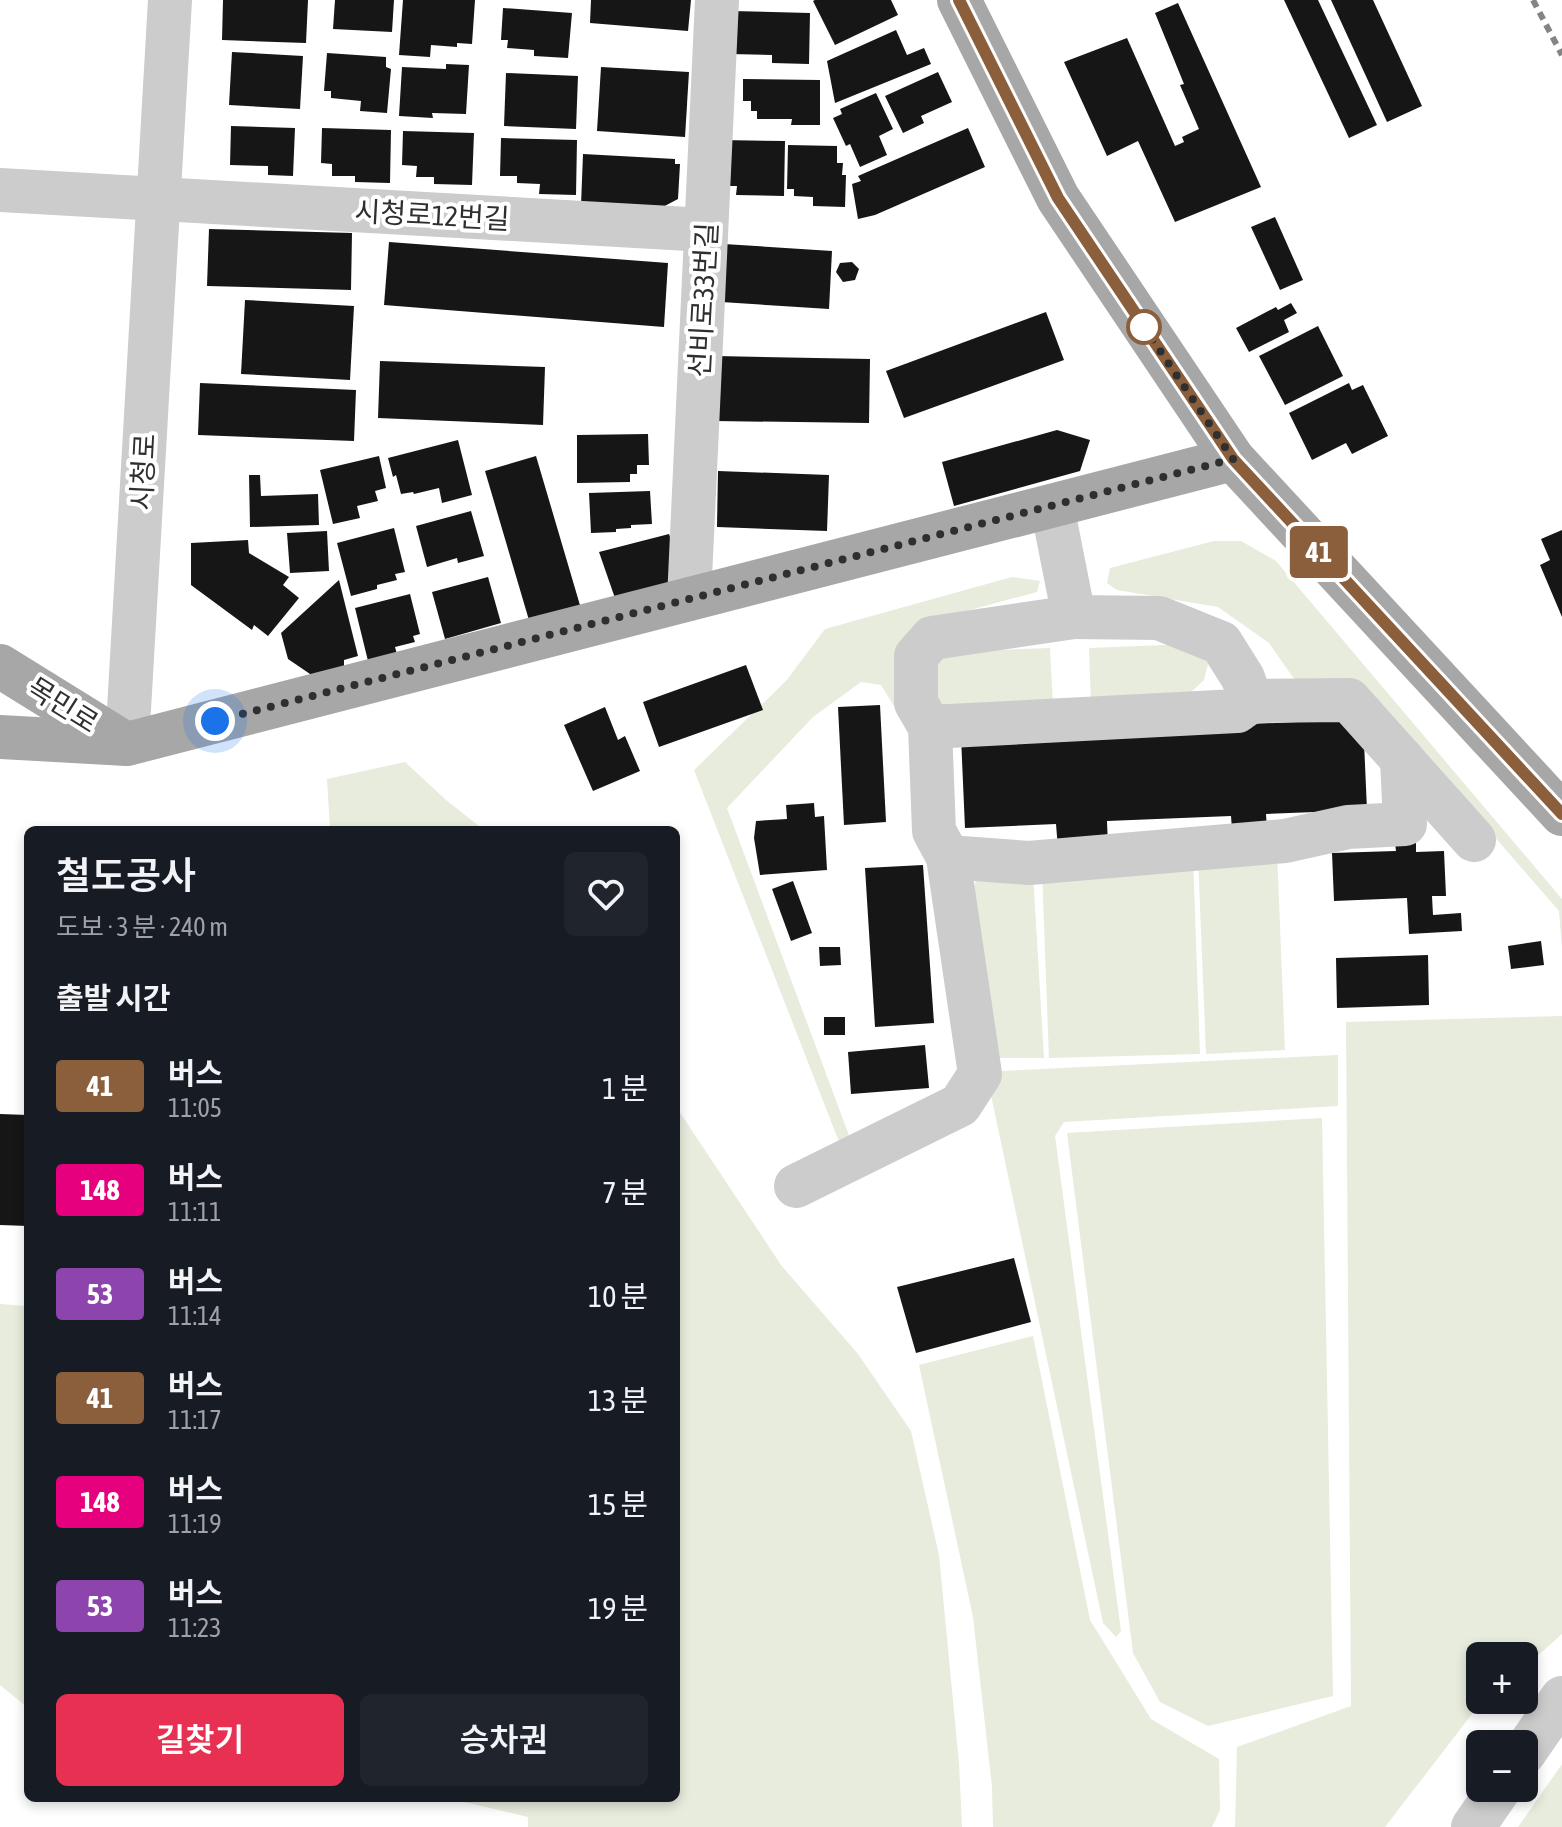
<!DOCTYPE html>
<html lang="ko">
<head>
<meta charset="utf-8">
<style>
  body { margin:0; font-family:"Asap Condensed","Noto Sans KR",sans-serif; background:#20242c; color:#f1f3f6; height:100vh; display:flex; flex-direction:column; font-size:30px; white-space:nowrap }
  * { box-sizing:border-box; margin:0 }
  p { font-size:26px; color:#9ea1a6 }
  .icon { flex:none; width:44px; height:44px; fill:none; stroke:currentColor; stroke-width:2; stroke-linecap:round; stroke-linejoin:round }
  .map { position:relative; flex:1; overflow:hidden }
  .panel { position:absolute; left:24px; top:826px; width:656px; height:976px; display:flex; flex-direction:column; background:#171b24; border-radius:12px; box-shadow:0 4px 12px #0003 }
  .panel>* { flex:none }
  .badge { padding:0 16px; border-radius:6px; font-size:28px; line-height:52px }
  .tools { position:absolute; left:1466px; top:1642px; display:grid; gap:16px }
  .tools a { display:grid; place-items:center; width:72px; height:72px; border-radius:12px; background:#171b24; box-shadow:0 4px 12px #0003; font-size:40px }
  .you { position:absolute; width:40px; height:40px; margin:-20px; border:6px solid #fff; border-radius:50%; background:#1a73e8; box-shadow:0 0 0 12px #1a73e833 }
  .map>.badge { position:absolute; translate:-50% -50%; box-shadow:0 0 0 4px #fff }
  h2 { padding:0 32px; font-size:30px; line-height:72px }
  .round { display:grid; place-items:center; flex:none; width:84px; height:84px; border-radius:12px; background:#20242c }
  .headline { display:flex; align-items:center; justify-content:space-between; height:136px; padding:0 32px }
  h1 { font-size:38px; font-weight:600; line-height:60px }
  .cta { display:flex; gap:16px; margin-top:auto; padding:16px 32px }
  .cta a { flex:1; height:92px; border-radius:12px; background:#e83052; color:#fff; font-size:32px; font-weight:600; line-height:92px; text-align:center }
  .cta a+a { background:#20242c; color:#f1f3f6 }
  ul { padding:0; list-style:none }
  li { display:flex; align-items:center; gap:24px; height:104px; padding:0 32px }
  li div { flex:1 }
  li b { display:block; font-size:30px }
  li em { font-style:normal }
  li .badge { min-width:88px; font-weight:700; text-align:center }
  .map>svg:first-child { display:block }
  .green { fill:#e7ecdd }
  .building { fill:#161616 }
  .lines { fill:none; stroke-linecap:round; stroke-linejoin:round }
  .minor { stroke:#ccc; stroke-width:44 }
  .major { stroke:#a7a7a7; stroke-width:44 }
  .rail { stroke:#848484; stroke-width:6; stroke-dasharray:8 6; stroke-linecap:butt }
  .line-casing { stroke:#fff; stroke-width:18 }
  .line { stroke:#8b5e3c; stroke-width:12 }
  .walk { stroke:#2f2f2f; stroke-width:8; stroke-dasharray:0 14.4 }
  .stop-dot { fill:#fff; stroke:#8b5e3c; stroke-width:4 }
  .labels { text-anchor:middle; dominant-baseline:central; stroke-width:8; stroke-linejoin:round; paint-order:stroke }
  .street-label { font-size:28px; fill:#2f2f2f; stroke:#fff }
</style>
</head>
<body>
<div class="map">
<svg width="1562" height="1827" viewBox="0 0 1562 1827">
  <rect width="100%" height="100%" fill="#fff"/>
  <g class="green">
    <path d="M1214,541H1241L1276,561L1562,899V949L1559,911L1359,681L1297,683L1269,643L1218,607L1117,590L1107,583L1110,568Z"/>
    <path d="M1012,577L1040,581L1037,592L929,621L897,647L894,675L897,711L881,685L861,682L813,717L727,808L853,1146L843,1152L694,770L786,681L825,629Z"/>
    <path d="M1189,644L1201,654L1208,664L1204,680L1189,694L1091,704L1089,648Z"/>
    <path d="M1050,648L1053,705L947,710L932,698L930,667L946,652Z"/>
    <path d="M405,762L446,800L484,830H330L327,779Z"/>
    <path d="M1277,852L1285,1050L1206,1054L1198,856Z"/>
    <path d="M1193,857L1200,1054L1049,1058L1042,871Z"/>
    <path d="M1033,873L1044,1058H998L973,889L978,875Z"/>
    <path d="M1562,1016V1634L1524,1668V1656H1480V1700H1488L1472,1714L1385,1827H1235L1237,1747L1351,1706L1346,1022Z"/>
    <path d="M1338,1055V1106L1064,1122L1055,1136L1121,1631L1116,1637L1103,1623L989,1086L1000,1071Z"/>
    <path d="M676,1101L679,1111L781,1265L858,1354L911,1431L939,1555L959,1763L962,1827H528V1817L447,1798H676Z"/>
    <path d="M1322,1118L1333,1696L1208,1726L1160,1702L1133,1653L1067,1133Z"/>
    <path d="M0,1304L28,1306V1708L0,1685Z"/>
    <path d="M1033,1336L1090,1620L1151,1719L1219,1759L1220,1810L1212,1827H993L992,1787L973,1617L919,1365Z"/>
    <path d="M1562,1764V1827H1518Z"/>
  </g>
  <g class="building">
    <path d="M223,0H308L306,43L222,40Z"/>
    <path d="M335,0H394L392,32L333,29Z"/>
    <path d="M403,0H475L472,44L457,43V47L431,45L430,57L399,55Z"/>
    <path d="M591,0H691L688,31L590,23Z"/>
    <path d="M815,0H891L898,15L835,45L813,1Z"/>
    <path d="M1284,0H1318L1377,125L1349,138Z"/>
    <path d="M1331,0H1373L1422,106L1387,122Z"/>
    <path d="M1178,3L1261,187L1175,222L1138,141L1107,156L1064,62L1127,38L1175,146L1184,142L1182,137L1199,129L1180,85L1184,84L1155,13Z"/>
    <path d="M503,8L572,13L568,58L534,56V50L507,48L508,40H501Z"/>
    <path d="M731,11L810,13L809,64L772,63V55L730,54Z"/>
    <path d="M896,30L907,55L924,48L931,64L835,103L827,61Z"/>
    <path d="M232,52L303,56L300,109L229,105Z"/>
    <path d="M327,53L386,57V67L391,69L387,113L360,111L361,101L331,98V91H324Z"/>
    <path d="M446,64L469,65L466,114L432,113L433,118L399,116L402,67L446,69Z"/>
    <path d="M601,67L689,72L685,137L597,131Z"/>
    <path d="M938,72L952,102L921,116L924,123L903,133L885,96Z"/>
    <path d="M506,73L578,76L576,129L504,126Z"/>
    <path d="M743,79L820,80V125H791L792,119H757V111H751V101H743Z"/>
    <path d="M876,93L893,129L879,136L887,155L860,167L850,144L846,146L833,118L842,114L840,109Z"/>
    <path d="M231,126L295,128L293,176L268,175V166L230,165Z"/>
    <path d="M322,128L391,130L390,183L355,182V176H332V164L321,163Z"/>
    <path d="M968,128L985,167L875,215L858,219L852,184L861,181L858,176Z"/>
    <path d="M403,131L474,133L472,185L434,184V177H416L417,166L402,165Z"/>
    <path d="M501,138L577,140L576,195L539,194L540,184L517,183V176H500Z"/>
    <path d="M720,140L785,141L784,196L736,195L737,186H719Z"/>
    <path d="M788,145L837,146V163H843L842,175H846L845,207L813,206V197L794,196V189H787Z"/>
    <path d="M583,154L675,159V164H680L678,199L659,209L581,205Z"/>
    <path d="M1275,217L1303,280L1280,290L1251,227Z"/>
    <path d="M209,229L352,233L351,290L207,286Z"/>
    <path d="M389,242L668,263L664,327L384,305Z"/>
    <path d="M724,244L832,251L829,309L721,302Z"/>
    <path d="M852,262L859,269L855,280L843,282L836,272L840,263Z"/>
    <path d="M245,300L354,306L350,380L241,374Z"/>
    <path d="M1291,303L1297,313L1284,320L1289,332L1249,352L1236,328L1276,307L1278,310Z"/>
    <path d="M1046,312L1064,360L904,418L886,371Z"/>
    <path d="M1318,326L1343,376L1285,405L1259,356Z"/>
    <path d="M716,356L870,359L869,423L715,421Z"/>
    <path d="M380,361L545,367L543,425L378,418Z"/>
    <path d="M200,383L356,390L354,441L198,435Z"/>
    <path d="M1349,383L1352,390L1363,385L1388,436L1352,454L1346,443L1312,460L1289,413Z"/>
    <path d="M1057,430L1090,440L1080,471L954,506L942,462Z"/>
    <path d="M648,434L649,465H637V474H630V482L577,483V435Z"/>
    <path d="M458,440L472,495L442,503L439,488L414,494L413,492L401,494L396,475L393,477L388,458Z"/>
    <path d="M379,456L386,488L375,491L378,501L357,506L360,518L333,524L320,470Z"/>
    <path d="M536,456L582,612L531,627L485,471Z"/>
    <path d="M718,471L829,475L827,531L717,527Z"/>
    <path d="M249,475H260L261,496L318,494L319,525L250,527Z"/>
    <path d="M650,491L652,524L631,525V528L616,529V532L591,533L589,493Z"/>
    <path d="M471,511L484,556L458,563L457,558L427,567L416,526Z"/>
    <path d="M394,528L405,572L395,574L397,580L377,585V589L351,596L337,543Z"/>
    <path d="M1562,530V617L1540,565L1550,560L1541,539Z"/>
    <path d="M327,531L329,571L290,573L287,533Z"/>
    <path d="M669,534L672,543L670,585L616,601L599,552Z"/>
    <path d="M248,540L249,553L289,577L283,585L299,598L268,636L254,625L252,630L191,585V543Z"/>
    <path d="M488,577L501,623L445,639L432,592Z"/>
    <path d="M339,580L358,656L344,660V667L313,676L288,659L281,633Z"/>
    <path d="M410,594L420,634L413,636L415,642L395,647L398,658L369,665L355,608Z"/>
    <path d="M746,665L763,710L659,747L643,702Z"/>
    <path d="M880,705L886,822L844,825L838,707Z"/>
    <path d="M605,707L618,740L625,736L640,771L593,791L564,725Z"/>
    <path d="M1363,719L1367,810L1266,814L1267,829L1232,830L1231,816L1107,821L1108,847L1058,849L1056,824L965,828L961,737Z"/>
    <path d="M814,803L815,817L824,816L827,870L760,875L754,838L756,821L787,819L786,805Z"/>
    <path d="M1395,843H1416V852L1444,851L1446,896H1432L1433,915L1461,913L1462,931L1409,934L1407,898L1334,901L1332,853L1396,851Z"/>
    <path d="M923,865L934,1023L875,1027L865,868Z"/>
    <path d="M793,881L812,933L791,941L772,889Z"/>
    <path d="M1541,941L1544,965L1511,969L1508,946Z"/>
    <path d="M819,947H840L841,965L820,966Z"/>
    <path d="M1428,955L1429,1005L1337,1008L1336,958Z"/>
    <rect x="824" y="1017" width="21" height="18"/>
    <path d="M925,1045L929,1088L851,1094L848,1052Z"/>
    <path d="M0,1114L28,1115V1226L0,1225Z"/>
    <path d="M1014,1258L1031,1322L916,1353L897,1287Z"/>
  </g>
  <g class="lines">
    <g class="minor">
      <path d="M0,190L706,230"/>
      <path d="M689,599L717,0"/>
      <path d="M1074,617L1159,618L1221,643L1243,678L1251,701L1349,700L1474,840"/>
      <path d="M930,727L1237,711L1251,701"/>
      <path d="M127,744L170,0"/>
      <path d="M948,857L1029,863L1285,841L1348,827L1405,824L1402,759"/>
      <path d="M796,1186L960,1105L980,1074L948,857L934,831L930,727L916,703V656L932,638L1074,617L1052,506"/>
      <path d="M1524,1753L1562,1698"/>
      <path d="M1473,1827L1500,1788"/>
    </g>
    <g class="major">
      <path d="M959,0L1058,198L1233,459L1562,814"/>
      <path d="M0,666L121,741"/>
      <path d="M0,737L127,744L1233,459"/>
    </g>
    <path class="rail" d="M1533,0L1562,55"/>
  </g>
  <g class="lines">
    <g class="line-casing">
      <path id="line" d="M959,0L1058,198L1233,459L1562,814"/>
    </g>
    <use href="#line" class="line"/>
    <path class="walk" d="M215,721L1233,459L1144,327"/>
  </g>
  <circle class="stop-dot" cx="1144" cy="327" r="16"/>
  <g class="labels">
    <g class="street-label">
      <text transform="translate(432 215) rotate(3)">시청로12번길</text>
      <text transform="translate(703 300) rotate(-87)">선비로33번길</text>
      <text transform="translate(143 472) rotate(-87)">시청로</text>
      <text transform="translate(63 705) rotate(32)">목민로</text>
    </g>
  </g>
</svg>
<div class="tools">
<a>+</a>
<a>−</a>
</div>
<div class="you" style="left:215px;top:721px"></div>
<b class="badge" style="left:1319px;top:552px;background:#8b5e3c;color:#fff">41</b>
<section class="panel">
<div class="headline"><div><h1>철도공사</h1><p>도보 · 3 분 · 240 m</p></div><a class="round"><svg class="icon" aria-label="heart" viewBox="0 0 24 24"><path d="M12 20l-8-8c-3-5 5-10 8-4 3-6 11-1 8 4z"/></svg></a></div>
<h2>출발 시간</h2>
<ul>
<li><span class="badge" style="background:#8b5e3c;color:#fff">41</span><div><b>버스</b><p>11:05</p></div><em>1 분</em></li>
<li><span class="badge" style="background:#e6007e;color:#fff">148</span><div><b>버스</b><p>11:11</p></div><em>7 분</em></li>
<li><span class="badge" style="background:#8e44ad;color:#fff">53</span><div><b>버스</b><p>11:14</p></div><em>10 분</em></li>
<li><span class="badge" style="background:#8b5e3c;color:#fff">41</span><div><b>버스</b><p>11:17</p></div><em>13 분</em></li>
<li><span class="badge" style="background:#e6007e;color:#fff">148</span><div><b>버스</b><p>11:19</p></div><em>15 분</em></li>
<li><span class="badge" style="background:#8e44ad;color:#fff">53</span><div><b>버스</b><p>11:23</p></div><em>19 분</em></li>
</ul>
<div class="cta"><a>길찾기</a><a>승차권</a></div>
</section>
</div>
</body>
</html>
